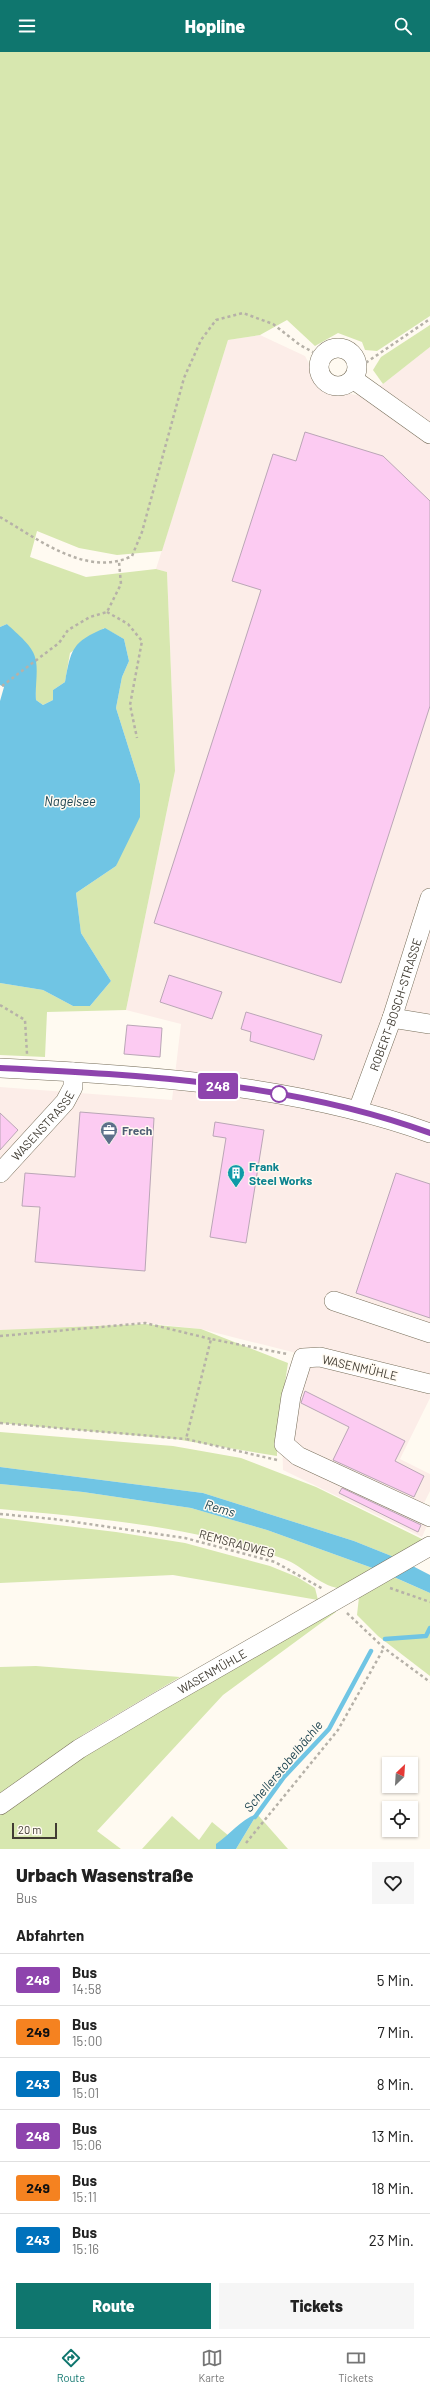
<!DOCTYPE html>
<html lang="de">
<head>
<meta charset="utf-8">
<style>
  body { margin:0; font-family:Barlow,sans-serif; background:#f6f6f6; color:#222; height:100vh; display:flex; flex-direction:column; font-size:15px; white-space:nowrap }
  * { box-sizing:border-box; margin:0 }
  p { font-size:13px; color:#767676 }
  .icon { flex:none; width:22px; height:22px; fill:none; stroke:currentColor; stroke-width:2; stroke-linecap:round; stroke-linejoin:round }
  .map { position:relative; height:1797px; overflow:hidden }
  .panel { display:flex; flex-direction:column; background:#fff; flex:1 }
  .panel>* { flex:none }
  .badge { padding:0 8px; border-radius:3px; font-size:14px; line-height:26px }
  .needle { width:26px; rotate:25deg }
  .fabs { position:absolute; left:382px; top:1705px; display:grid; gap:8px }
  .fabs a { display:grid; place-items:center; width:36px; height:36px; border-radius:0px; background:#fff; box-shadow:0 1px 3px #0004; font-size:20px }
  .scale { position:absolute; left:12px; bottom:10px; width:45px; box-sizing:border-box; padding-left:4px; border:2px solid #413c33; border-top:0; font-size:11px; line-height:14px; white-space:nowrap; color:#413c33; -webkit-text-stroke:3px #fffaf1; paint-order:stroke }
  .map>.badge { position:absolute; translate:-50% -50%; box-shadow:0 0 0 2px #fff }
  h2 { padding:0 16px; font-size:15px; line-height:36px }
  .round { display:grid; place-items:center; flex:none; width:42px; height:42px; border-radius:0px; background:#f6f6f6 }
  .headline { display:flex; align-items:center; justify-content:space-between; height:68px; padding:0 16px }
  h1 { font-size:19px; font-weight:800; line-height:30px }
  .cta { display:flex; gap:8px; margin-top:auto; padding:8px 16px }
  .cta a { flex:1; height:46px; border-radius:0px; background:#0f766e; color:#fff; font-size:16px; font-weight:800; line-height:46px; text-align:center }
  .cta a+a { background:#f6f6f6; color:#222 }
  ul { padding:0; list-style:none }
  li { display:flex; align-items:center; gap:12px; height:52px; padding:0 16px; border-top:1px solid #e0e0e0 }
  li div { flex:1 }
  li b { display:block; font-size:15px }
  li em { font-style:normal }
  li .badge { min-width:44px; font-weight:700; text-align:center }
  header { display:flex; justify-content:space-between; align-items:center; height:52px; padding:0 16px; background:#0f766e; color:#fff; font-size:18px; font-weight:800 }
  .menu { display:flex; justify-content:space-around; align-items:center; height:56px; border-top:1px solid #e0e0e0; background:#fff; font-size:11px; color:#767676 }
  .menu a { display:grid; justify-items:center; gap:2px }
  .menu .active { color:#0f766e }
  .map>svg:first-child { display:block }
  .industrial { fill:#fcede8 }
  .green { fill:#d7e7af }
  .water { fill:#70c5e4 }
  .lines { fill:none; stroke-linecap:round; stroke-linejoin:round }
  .stream { stroke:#70c5e4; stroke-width:4.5 }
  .building { fill:#fccbf2; stroke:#baa6b6 }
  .minor-casing { stroke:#786f5b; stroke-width:20 }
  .path { stroke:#b6b1a8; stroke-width:2.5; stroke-dasharray:3 3; stroke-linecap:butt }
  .minor { stroke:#fff; stroke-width:19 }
  .line-casing { stroke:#fff; stroke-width:9 }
  .line { stroke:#8e44ad; stroke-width:6 }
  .stop-dot { fill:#fff; stroke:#8e44ad; stroke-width:2 }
  .labels { text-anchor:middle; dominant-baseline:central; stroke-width:3; stroke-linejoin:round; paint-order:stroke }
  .street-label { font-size:12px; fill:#413c33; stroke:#fffaf1 }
  .service-label { font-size:12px; font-weight:bold; fill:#4e5e75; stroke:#fffaf1; text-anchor:start }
  .culture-label { font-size:12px; font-weight:bold; fill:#0d838f; stroke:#fffaf1; text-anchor:start }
  .water-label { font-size:13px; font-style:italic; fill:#1c4350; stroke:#fffaf1 }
</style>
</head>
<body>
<header><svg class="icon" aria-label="menu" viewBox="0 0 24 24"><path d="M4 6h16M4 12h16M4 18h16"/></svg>Hopline<svg class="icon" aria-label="search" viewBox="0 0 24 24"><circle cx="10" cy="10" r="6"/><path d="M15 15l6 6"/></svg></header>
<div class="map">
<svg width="430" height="1797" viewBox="0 0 430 1797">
  <rect width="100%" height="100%" fill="#fffaf1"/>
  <path class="industrial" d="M260,283L305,304L322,337L356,343L383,332L430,295V1346L400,1407L430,1422V1439L421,1457L429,1469L422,1485L283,1418L282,1383L308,1304L201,1277L145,1271L0,1284V1035L172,1048L181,972L126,958L175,719L167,520L156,517L228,288Z"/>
  <g class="green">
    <path d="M0,0H430V264L377,299L365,298L362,290L338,281L315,294L287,268L260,283L228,288L162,499L117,503L79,496L37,479L30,505L86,525L156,517L167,520L175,719L126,958L47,960L45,1005L0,1003V931L43,938L73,954H90L111,929L81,881L76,841L116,814L140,732L116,656L122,625L129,609L124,587L104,576L70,601L65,630L53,638V648L43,653L36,648L35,631L36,609L7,572L0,575Z"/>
    <path d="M430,273V295L383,332L373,318L381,305Z"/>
    <path d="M145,1272L201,1277L288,1311L277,1383V1404L175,1387L0,1371V1278Z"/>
    <path d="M0,1380L173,1394L241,1406L316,1435L428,1490L399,1507L354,1489L203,1441L0,1415Z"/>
    <path d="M0,1432L83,1440L191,1456L267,1478L378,1518C370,1523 358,1534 349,1536C326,1541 304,1514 284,1507C193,1474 95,1466 0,1457Z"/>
    <path d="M0,1466L116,1480L185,1491L270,1514L297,1525L315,1536L318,1548L173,1523L0,1531Z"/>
    <path d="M389,1523L430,1541V1624L378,1584L357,1563L359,1545Z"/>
    <path d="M332,1557L336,1560L223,1643L97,1779L121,1797H0V1761L80,1702Z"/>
    <path d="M36,1614L180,1625L84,1682L0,1746V1615Z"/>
    <path d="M257,1762L288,1797H236Z"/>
    <path d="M172,1764L199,1788L212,1770L229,1784L217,1792L216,1797H142Z"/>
  </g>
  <g class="water">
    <path d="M7,572C17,582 34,594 36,609C38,621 35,635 36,648L43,653L53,648V638L65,630C71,597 72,590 105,576L124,587L129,609L122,625L116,656L140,732V765L116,814L76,841L81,881L111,929L90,954H73L43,938L0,931V649L4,635L0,633V575Z"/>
    <path d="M0,1415L203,1441L354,1489L399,1507L430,1523V1541L378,1518L267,1478L191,1456L83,1440L0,1432Z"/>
    <path d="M257,1762L236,1797H216V1792C230,1783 241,1767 257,1762Z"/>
  </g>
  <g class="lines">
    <g class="stream">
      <path d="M385,1587L426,1584L430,1576"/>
      <path d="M255,1765L284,1725L329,1677L371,1599"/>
    </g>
  </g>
  <g class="building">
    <path d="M305,380L383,404L430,449V654L341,931L154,871L261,538L232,529L273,402L296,409Z"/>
    <path d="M169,923L222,940L212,967L160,950Z"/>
    <path d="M246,960L322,983L314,1008L250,989L251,980L241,977Z"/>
    <path d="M127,973L162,976L160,1005L124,1002Z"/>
    <path d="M80,1060L154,1066L145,1219L35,1210L40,1155L22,1154L25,1121L75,1125Z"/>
    <path d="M0,1061L18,1078L0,1098Z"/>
    <path d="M215,1070L264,1078L246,1191L210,1185L226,1086L213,1084Z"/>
    <path d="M396,1121L430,1132V1266L356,1241Z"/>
    <path d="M305,1339L405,1389L395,1409L424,1424L414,1445L333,1408L349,1375L301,1351Z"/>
    <path d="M342,1436L421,1473L418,1480L339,1441Z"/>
  </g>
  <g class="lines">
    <g class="minor-casing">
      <g id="minor">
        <circle cx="338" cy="315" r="19"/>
        <path d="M353,327L430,382"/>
        <path d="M392,966L430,972"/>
        <path d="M0,1016C144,1023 293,1032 430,1081"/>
        <path id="s1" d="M358,1058L392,966L430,846"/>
        <path id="s2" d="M0,1121L65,1050L73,1035V1020"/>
        <path d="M334,1249L430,1281"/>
        <path d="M430,1332L320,1305L303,1306L291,1344L284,1392L298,1404L430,1465"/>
        <path id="s3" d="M0,1753L79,1697L158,1650L430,1494"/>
      </g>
    </g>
    <g class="path">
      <path d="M361,314L430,267"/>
      <path d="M0,465C38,487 87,526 132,504L142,480L184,326L201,288L216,268L243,261L273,272L300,293L322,305"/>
      <path d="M107,560L128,572L142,589L130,653L137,686"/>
      <path d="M2,634L59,591L68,578L90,565L107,560L121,532L119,510"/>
      <path d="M0,953L25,968L27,1002"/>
      <path d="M0,1284L145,1271L211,1287"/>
      <path d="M0,1371L186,1387"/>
      <path d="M277,1408L186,1387L211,1287L287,1302"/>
      <path d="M0,1462L54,1467L185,1486L275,1510L323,1537"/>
      <path d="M390,1536L430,1550"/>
      <path d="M347,1561L384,1596L430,1630"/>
      <path d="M246,1791L338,1678L384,1596"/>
    </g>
    <use href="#minor" class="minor"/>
  </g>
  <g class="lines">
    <g class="line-casing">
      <path id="line" d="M0,1016C144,1023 293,1031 430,1081"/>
    </g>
    <use href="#line" class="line"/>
  </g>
  <defs>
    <g id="office-pin" transform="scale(0.9)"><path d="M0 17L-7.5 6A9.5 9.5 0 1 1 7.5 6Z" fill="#5c6f8a" stroke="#fffaf1"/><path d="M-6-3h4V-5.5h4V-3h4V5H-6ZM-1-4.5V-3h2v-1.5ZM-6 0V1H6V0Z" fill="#fff"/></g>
    <g id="building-pin" transform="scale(0.9)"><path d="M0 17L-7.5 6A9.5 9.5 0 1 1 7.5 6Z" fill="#0f9aa8" stroke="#fffaf1"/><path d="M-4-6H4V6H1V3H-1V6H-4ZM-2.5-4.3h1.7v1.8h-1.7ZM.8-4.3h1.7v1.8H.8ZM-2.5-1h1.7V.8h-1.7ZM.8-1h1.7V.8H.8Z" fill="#fff"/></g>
  </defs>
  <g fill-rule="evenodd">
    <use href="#office-pin" x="109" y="1078"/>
    <use href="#building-pin" x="236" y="1121"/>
  </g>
  <circle class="stop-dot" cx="279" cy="1042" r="8"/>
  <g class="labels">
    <g class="street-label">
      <text stroke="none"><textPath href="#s1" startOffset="112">ROBERT-BOSCH-STRASSE</textPath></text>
      <text stroke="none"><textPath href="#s2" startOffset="64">WASENSTRASSE</textPath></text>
      <text transform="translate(360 1315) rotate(13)">WASENMÜHLE</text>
      <text transform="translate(237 1491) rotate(15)">REMSRADWEG</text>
      <text stroke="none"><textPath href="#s3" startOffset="251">WASENMÜHLE</textPath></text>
    </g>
    <g class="service-label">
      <text x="122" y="1078">Frech</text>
    </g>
    <g class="culture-label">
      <text x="249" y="1114">Frank<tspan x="249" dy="14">Steel Works</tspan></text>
    </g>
    <g class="water-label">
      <text x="70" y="749">Nagelsee</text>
      <text transform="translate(220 1456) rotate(16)">Rems</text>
      <text transform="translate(283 1714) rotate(-50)">Schellerstobelbächle</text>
    </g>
  </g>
</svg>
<div class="fabs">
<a><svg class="needle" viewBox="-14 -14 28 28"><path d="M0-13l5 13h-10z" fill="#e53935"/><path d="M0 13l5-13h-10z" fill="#767676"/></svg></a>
<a><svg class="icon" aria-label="locate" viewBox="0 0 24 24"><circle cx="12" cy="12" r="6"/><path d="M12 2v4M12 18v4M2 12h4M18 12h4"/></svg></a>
</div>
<div class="scale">20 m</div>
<b class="badge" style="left:218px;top:1034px;background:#8e44ad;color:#fff">248</b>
</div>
<section class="panel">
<div class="headline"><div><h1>Urbach Wasenstraße</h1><p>Bus</p></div><a class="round"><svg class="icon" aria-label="heart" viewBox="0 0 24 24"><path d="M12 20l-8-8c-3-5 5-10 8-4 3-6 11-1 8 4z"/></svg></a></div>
<h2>Abfahrten</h2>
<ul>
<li><span class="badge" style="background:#8e44ad;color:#fff">248</span><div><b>Bus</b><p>14:58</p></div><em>5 Min.</em></li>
<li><span class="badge" style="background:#f58220;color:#111">249</span><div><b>Bus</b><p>15:00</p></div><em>7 Min.</em></li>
<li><span class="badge" style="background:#0072bc;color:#fff">243</span><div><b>Bus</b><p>15:01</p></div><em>8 Min.</em></li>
<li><span class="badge" style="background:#8e44ad;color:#fff">248</span><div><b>Bus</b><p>15:06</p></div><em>13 Min.</em></li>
<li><span class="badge" style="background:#f58220;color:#111">249</span><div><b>Bus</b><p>15:11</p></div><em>18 Min.</em></li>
<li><span class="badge" style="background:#0072bc;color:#fff">243</span><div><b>Bus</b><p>15:16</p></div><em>23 Min.</em></li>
</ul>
<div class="cta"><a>Route</a><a>Tickets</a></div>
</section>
<nav class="menu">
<a class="active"><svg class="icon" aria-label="directions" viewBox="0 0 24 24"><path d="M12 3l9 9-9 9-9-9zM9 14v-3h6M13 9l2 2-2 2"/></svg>Route</a>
<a><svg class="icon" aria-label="map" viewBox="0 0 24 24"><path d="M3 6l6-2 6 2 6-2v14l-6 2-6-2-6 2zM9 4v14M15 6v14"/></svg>Karte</a>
<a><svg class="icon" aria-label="tickets" viewBox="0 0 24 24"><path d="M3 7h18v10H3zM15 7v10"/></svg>Tickets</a>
</nav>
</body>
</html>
